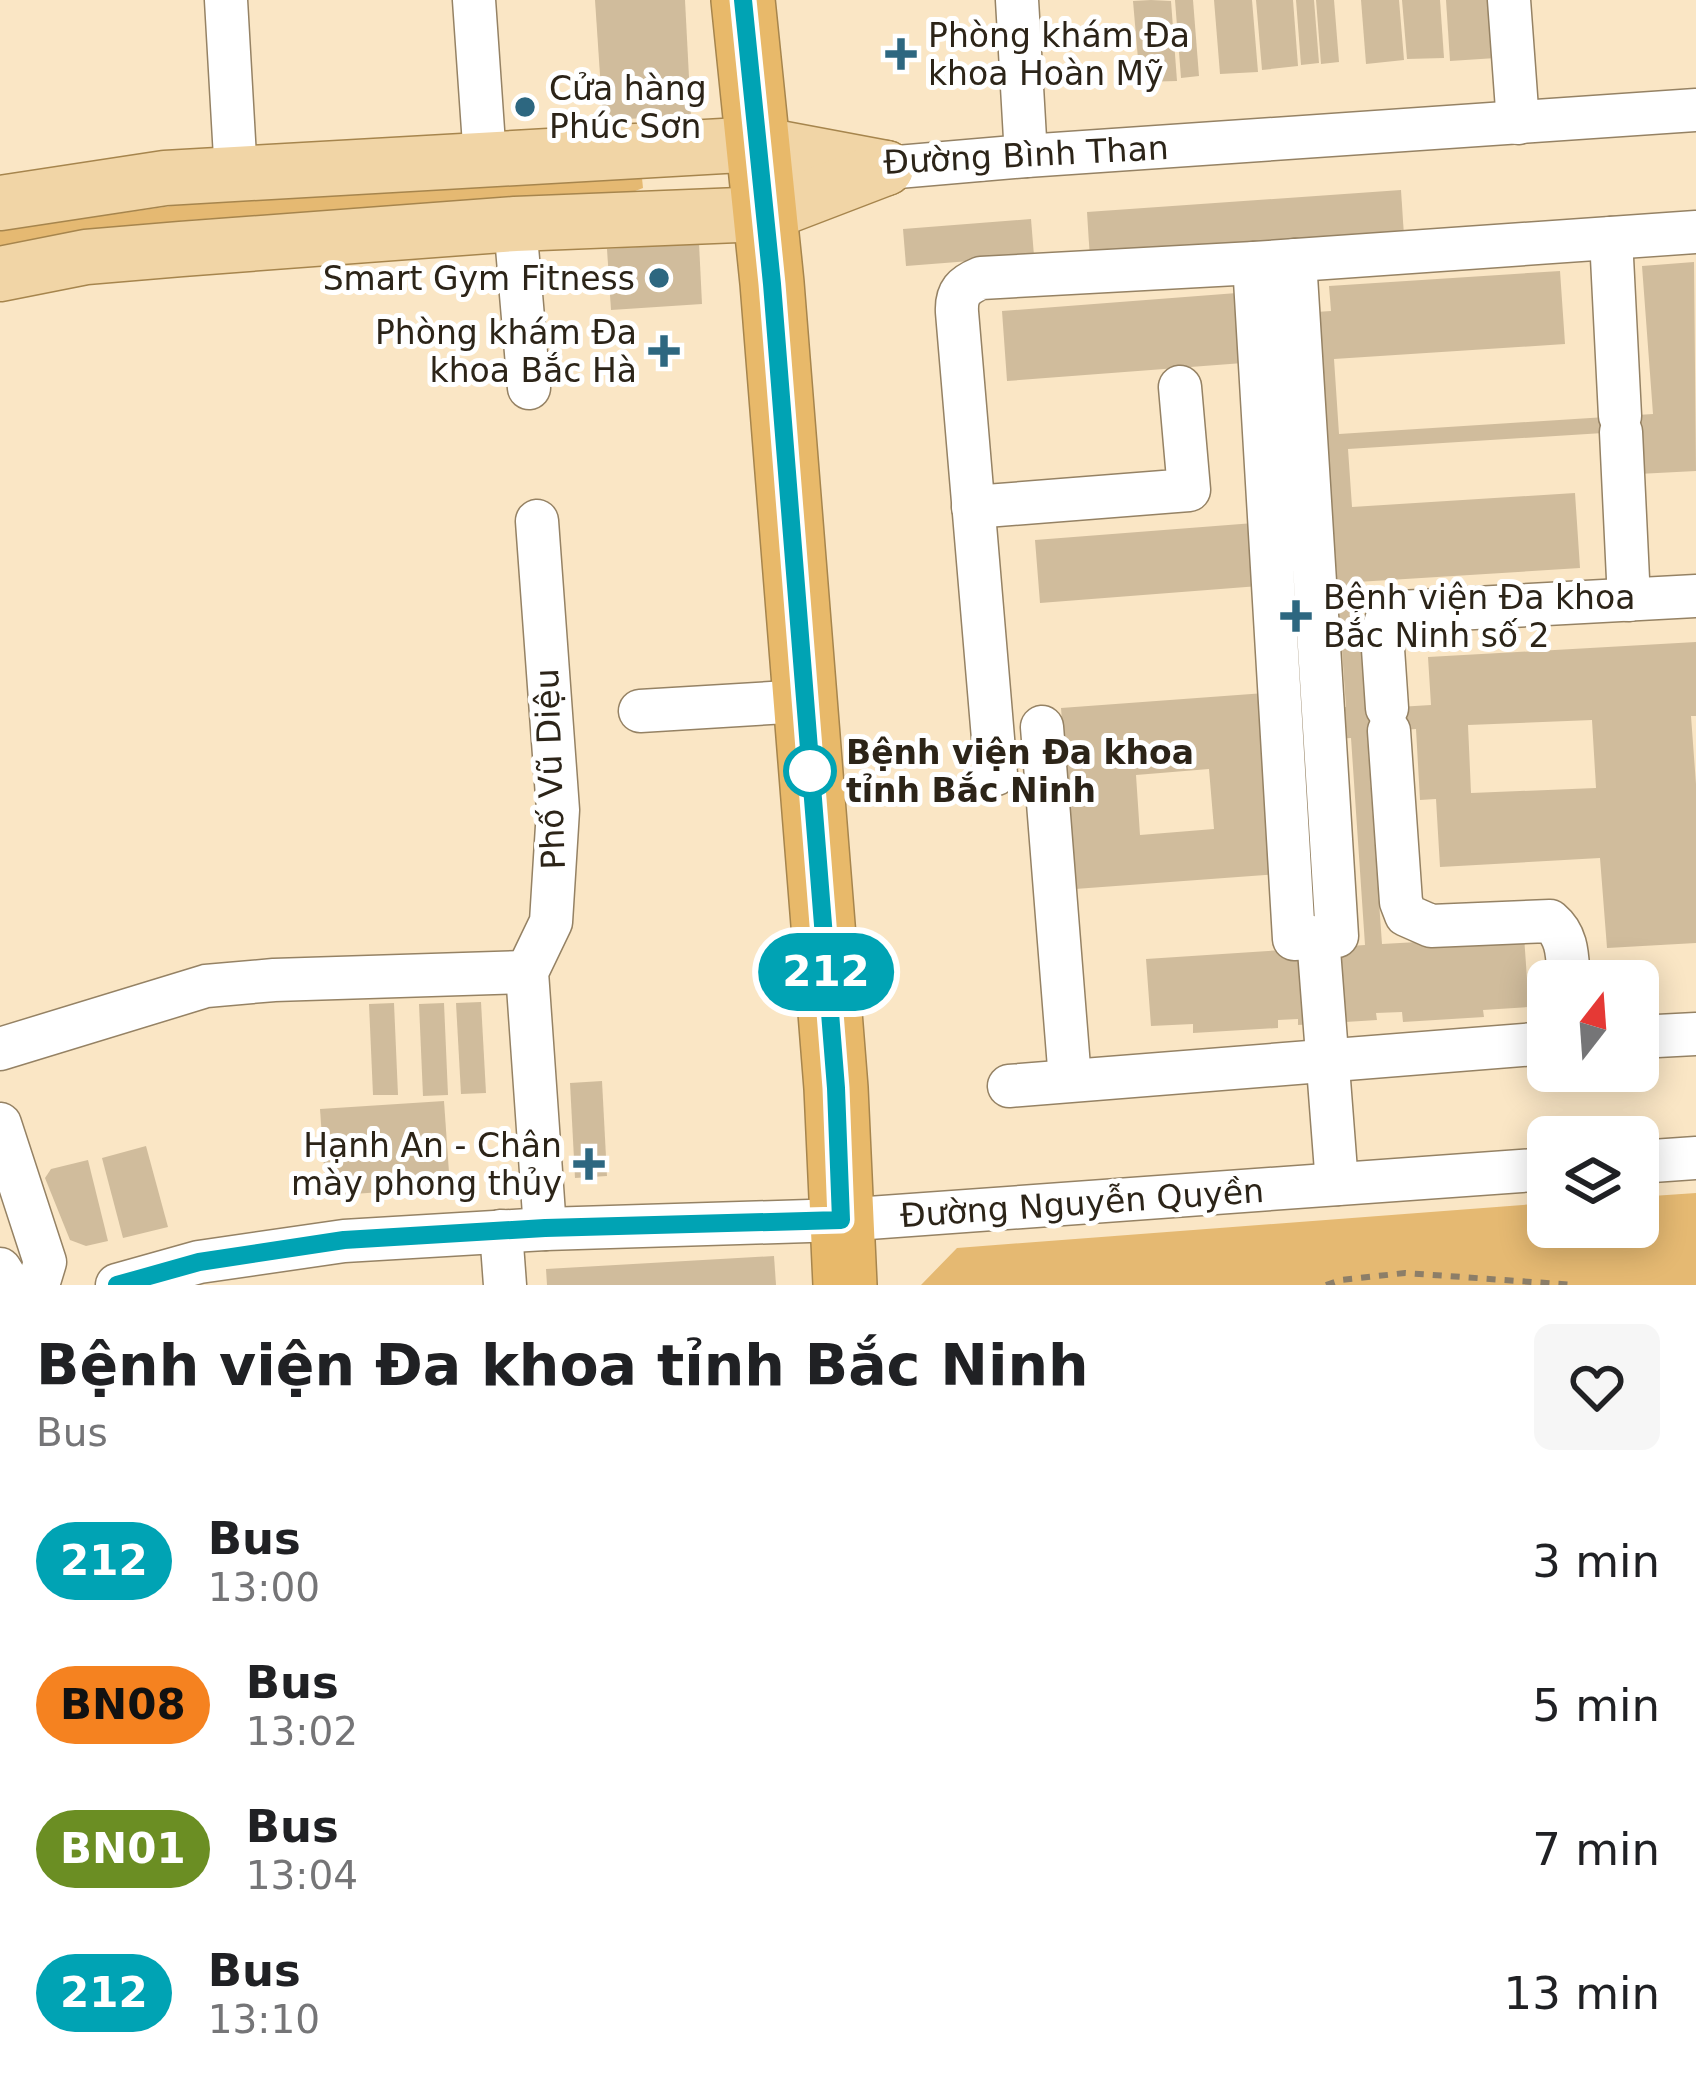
<!DOCTYPE html>
<html lang="en">
<head>
<meta charset="utf-8">
<style>
  body { margin:0; font-family:"DejaVu Sans",sans-serif; background:#f6f6f6; color:#202124; height:100vh; display:flex; flex-direction:column; font-size:45px; white-space:nowrap }
  * { box-sizing:border-box; margin:0 }
  p { font-size:39px; color:#757577 }
  .icon { flex:none; width:66px; height:66px; fill:none; stroke:currentColor; stroke-width:2; stroke-linecap:round; stroke-linejoin:round }
  .map { position:relative; height:1285px; overflow:hidden }
  .drawer { display:flex; flex-direction:column; background:#fff; flex:1 }
  .drawer>* { flex:none }
  .badge { padding:0 24px; border-radius:39px; font-size:42px; line-height:78px }
  .needle { width:78px; rotate:17deg }
  .fabs { position:absolute; left:1527px; top:960px; display:grid; gap:24px }
  .fabs a { display:grid; place-items:center; width:132px; height:132px; border-radius:18px; background:#fff; box-shadow:0 6px 30px #0003; font-size:60px }
  .map>.badge { position:absolute; translate:-50% -50%; box-shadow:0 0 0 6px #fff }
  .round { display:grid; place-items:center; flex:none; width:126px; height:126px; border-radius:18px; background:#f6f6f6 }
  .head { display:flex; align-items:center; justify-content:space-between; height:204px; padding:0 36px }
  h1 { font-size:57px; font-weight:800; line-height:90px }
  ul { padding:0; list-style:none }
  li { display:flex; align-items:center; gap:36px; height:144px; padding:0 36px }
  li div { flex:1 }
  li b { display:block; font-size:45px }
  li em { font-style:normal }
  li .badge { min-width:132px; font-weight:700; text-align:center }
  .map>svg:first-child { display:block }
  .green { fill:#e5b972 }
  .building { fill:#d0bc9c; fill-rule:evenodd }
  .lines { fill:none; stroke-linecap:round; stroke-linejoin:round }
  .minor-casing { stroke:#958264; stroke-width:45 }
  .major-casing { stroke:#a6854d; stroke-width:57 }
  .highway-casing { stroke:#a6854d; stroke-width:66 }
  .path { stroke:#8c7e68; stroke-width:6; stroke-dasharray:9 9; stroke-linecap:butt }
  .minor { stroke:#fff; stroke-width:42 }
  .major { stroke:#f1d5a6; stroke-width:54 }
  .highway { stroke:#e8b96a; stroke-width:63 }
  .line-casing { stroke:#fff; stroke-width:27 }
  .line { stroke:#00a3b4; stroke-width:18 }
  .poi-dot { fill:#2d6780; stroke:#fff; stroke-width:4.5 }
  .stop-dot { fill:#fff; stroke:#00a3b4; stroke-width:6 }
  .labels { text-anchor:middle; dominant-baseline:central; stroke-width:10; stroke-linejoin:round; paint-order:stroke }
  .poi-label { font-size:33px; fill:#2c2418; stroke:#fff; text-anchor:start }
  .street-label { font-size:33px; fill:#2c2418; stroke:#fff }
  .stop-label { font-size:33px; font-weight:bold; fill:#2c2418; stroke:#fff; text-anchor:start }
</style>
</head>
<body>
<div class="map">
<svg width="1696" height="1285" viewBox="0 0 1696 1285">
  <rect width="100%" height="100%" fill="#fae6c5"/>
  <g class="green">
    <path d="M635,176L642,178L643,188L630,193L189,220L100,230L0,247V230L178,205Z"/>
    <path d="M1696,1193V1285H921L957,1248L1548,1203V1227H1638V1197Z"/>
  </g>
  <g class="building">
    <path d="M595,0H685L691,116L603,120Z"/>
    <path d="M1151,0L1171,1L1177,81L1140,82L1133,1Z"/>
    <path d="M1175,0H1193L1199,76L1181,78Z"/>
    <path d="M1214,0H1252L1258,72L1220,74Z"/>
    <path d="M1256,0H1293L1298,66L1262,70Z"/>
    <path d="M1296,0H1314L1319,63L1301,65Z"/>
    <path d="M1316,0H1334L1339,62L1321,64Z"/>
    <path d="M1361,0H1399L1404,60L1366,64Z"/>
    <path d="M1402,0H1440L1444,58L1407,59Z"/>
    <path d="M1446,0H1492L1496,58L1450,61Z"/>
    <path d="M1401,190L1404,236L1090,259L1087,212Z"/>
    <path d="M1031,219L1034,256L906,266L903,229Z"/>
    <path d="M699,243L702,304L611,310L607,249Z"/>
    <path d="M1694,262L1696,471L1638,474L1635,431L1348,449L1352,507L1575,493L1580,568L1357,582L1366,709L1431,705L1428,657L1696,642V716H1691L1696,784V943L1607,948L1600,858L1440,867L1436,799L1420,800L1416,729L1367,732L1382,944L1524,936L1529,1007L1483,1010L1484,1017L1403,1022L1402,1012L1376,1013L1377,1020L1298,1025V1019L1278,1020V1028L1193,1033V1024L1151,1026L1146,959L1283,950L1279,874L1075,889L1061,708L1265,693L1259,586L1040,603L1035,540L1254,523L1243,363L1007,381L1002,311L1237,293L1239,317L1331,311L1329,286L1560,271L1565,344L1334,359L1339,434L1653,414L1642,266ZM1335,552L1346,707L1287,711L1275,556ZM1592,720L1596,788L1471,793L1468,725ZM1351,738L1365,945L1304,949L1289,742ZM1209,769L1214,829L1140,835L1136,775Z"/>
    <path d="M481,1002L486,1093L461,1094L456,1003Z"/>
    <path d="M394,1003L398,1095H373L369,1004Z"/>
    <path d="M444,1003L448,1095L423,1096L419,1004Z"/>
    <path d="M602,1081L607,1176L575,1178L570,1083Z"/>
    <path d="M444,1101L450,1187L326,1196L320,1109Z"/>
    <path d="M146,1146L168,1227L123,1238L102,1158Z"/>
    <path d="M88,1160L108,1241L86,1246L70,1240L45,1178L51,1169Z"/>
    <path d="M774,1256L776,1285H547L546,1269Z"/>
  </g>
  <g class="lines">
    <g class="minor-casing">
      <g id="minor">
        <path d="M226,0L236,175"/>
        <path d="M474,0L485,159"/>
        <path d="M1017,0L1026,156"/>
        <path d="M1509,0L1518,123"/>
        <path d="M886,168L1026,156L1696,110"/>
        <path d="M515,224L529,388"/>
        <path d="M1611,238L1620,416"/>
        <path d="M1254,263L1294,939L1337,936L1295,260"/>
        <path d="M1621,432L1629,600"/>
        <path d="M973,507L1189,490L1180,387"/>
        <path d="M537,521L558,810L551,922L527,972L545,1229"/>
        <path d="M1387,708L1382,634L1386,621L1400,612L1696,596"/>
        <path d="M640,711L804,701"/>
        <path d="M1042,727L1070,1080"/>
        <path d="M1389,731L1401,902L1406,915L1431,926L1550,921C1569,937 1567,958 1569,981"/>
        <path d="M996,774L957,312C956,292 964,285 981,278L1254,263L1696,232"/>
        <path d="M1318,937L1337,1184"/>
        <path d="M1638,1037L1696,1034"/>
        <path d="M0,1049L206,986L274,980L527,972"/>
        <path d="M1009,1086L1548,1043"/>
        <path d="M0,1124L45,1262L38,1285"/>
        <path d="M1638,1162L1696,1158"/>
        <path d="M501,1231L505,1285"/>
        <path d="M0,1269L10,1285"/>
        <path d="M117,1285L199,1262L344,1241L545,1229L841,1220L1548,1169"/>
      </g>
    </g>
    <g class="major-casing">
      <g id="major">
        <path d="M0,203L165,178L758,144L886,168"/>
        <path d="M0,274L86,257L181,249L515,224L766,214L886,168"/>
      </g>
    </g>
    <g class="highway-casing">
      <path id="highway" d="M743,0L772,283L836,1088L845,1285"/>
    </g>
    <path class="path" d="M1326,1285L1341,1280L1405,1273L1575,1285"/>
    <use href="#minor" class="minor"/>
    <use href="#major" class="major"/>
    <use href="#highway" class="highway"/>
  </g>
  <g class="lines">
    <g class="line-casing">
      <path id="line" d="M117,1285L199,1262L344,1240L545,1228L841,1220L836,1088L772,284L743,0"/>
    </g>
    <use href="#line" class="line"/>
  </g>
  <g class="poi-dot">
    <path d="M895 36h12v12h12v12h-12v12h-12v-12h-12v-12h12z"/>
    <circle cx="525" cy="107" r="12"/>
    <circle cx="659" cy="278" r="12"/>
    <path d="M658 333h12v12h12v12h-12v12h-12v-12h-12v-12h12z"/>
    <path d="M1290 598h12v12h12v12h-12v12h-12v-12h-12v-12h12z"/>
    <path d="M583 1146h12v12h12v12h-12v12h-12v-12h-12v-12h12z"/>
  </g>
  <circle class="stop-dot" cx="810" cy="771" r="24"/>
  <g class="labels">
    <g class="poi-label">
      <text x="928" y="35">Phòng khám Đa<tspan x="928" dy="38">khoa Hoàn Mỹ</tspan></text>
      <text x="549" y="88">Cửa hàng<tspan x="549" dy="38">Phúc Sơn</tspan></text>
      <text x="635" y="278" text-anchor="end">Smart Gym Fitness</text>
      <text x="637" y="332" text-anchor="end">Phòng khám Đa<tspan x="637" dy="38">khoa Bắc Hà</tspan></text>
      <text x="1323" y="597">Bệnh viện Đa khoa<tspan x="1323" dy="38">Bắc Ninh số 2</tspan></text>
      <text x="562" y="1145" text-anchor="end">Hạnh An - Chân<tspan x="562" dy="38">mày phong thủy</tspan></text>
    </g>
    <g class="street-label">
      <text transform="translate(1026 155) rotate(-3)">Đường Bình Than</text>
      <text transform="translate(550 769) rotate(-92)">Phố Vũ Diệu</text>
      <text transform="translate(1082 1203) rotate(-4)">Đường Nguyễn Quyền</text>
    </g>
    <g class="stop-label">
      <text x="846" y="752">Bệnh viện Đa khoa<tspan x="846" dy="38">tỉnh Bắc Ninh</tspan></text>
    </g>
  </g>
</svg>
<div class="fabs">
<a><svg class="needle" viewBox="-14 -14 28 28"><path d="M0-13l5 13h-10z" fill="#e53935"/><path d="M0 13l5-13h-10z" fill="#757577"/></svg></a>
<a><svg class="icon" aria-label="layers" viewBox="0 0 24 24"><path d="M12 4l9 5-9 5-9-5zM3 14l9 5 9-5"/></svg></a>
</div>
<b class="badge" style="left:826px;top:972px;background:#00a3b4;color:#fff">212</b>
</div>
<section class="drawer">
<div class="head"><div><h1>Bệnh viện Đa khoa tỉnh Bắc Ninh</h1><p>Bus</p></div><a class="round"><svg class="icon" aria-label="heart" viewBox="0 0 24 24"><path d="M12 20l-8-8c-3-5 5-10 8-4 3-6 11-1 8 4z"/></svg></a></div>
<ul>
<li><span class="badge" style="background:#00a3b4;color:#fff">212</span><div><b>Bus</b><p>13:00</p></div><em>3 min</em></li>
<li><span class="badge" style="background:#f58220;color:#111">BN08</span><div><b>Bus</b><p>13:02</p></div><em>5 min</em></li>
<li><span class="badge" style="background:#6b8e23;color:#fff">BN01</span><div><b>Bus</b><p>13:04</p></div><em>7 min</em></li>
<li><span class="badge" style="background:#00a3b4;color:#fff">212</span><div><b>Bus</b><p>13:10</p></div><em>13 min</em></li>
</ul>
</section>
</body>
</html>
